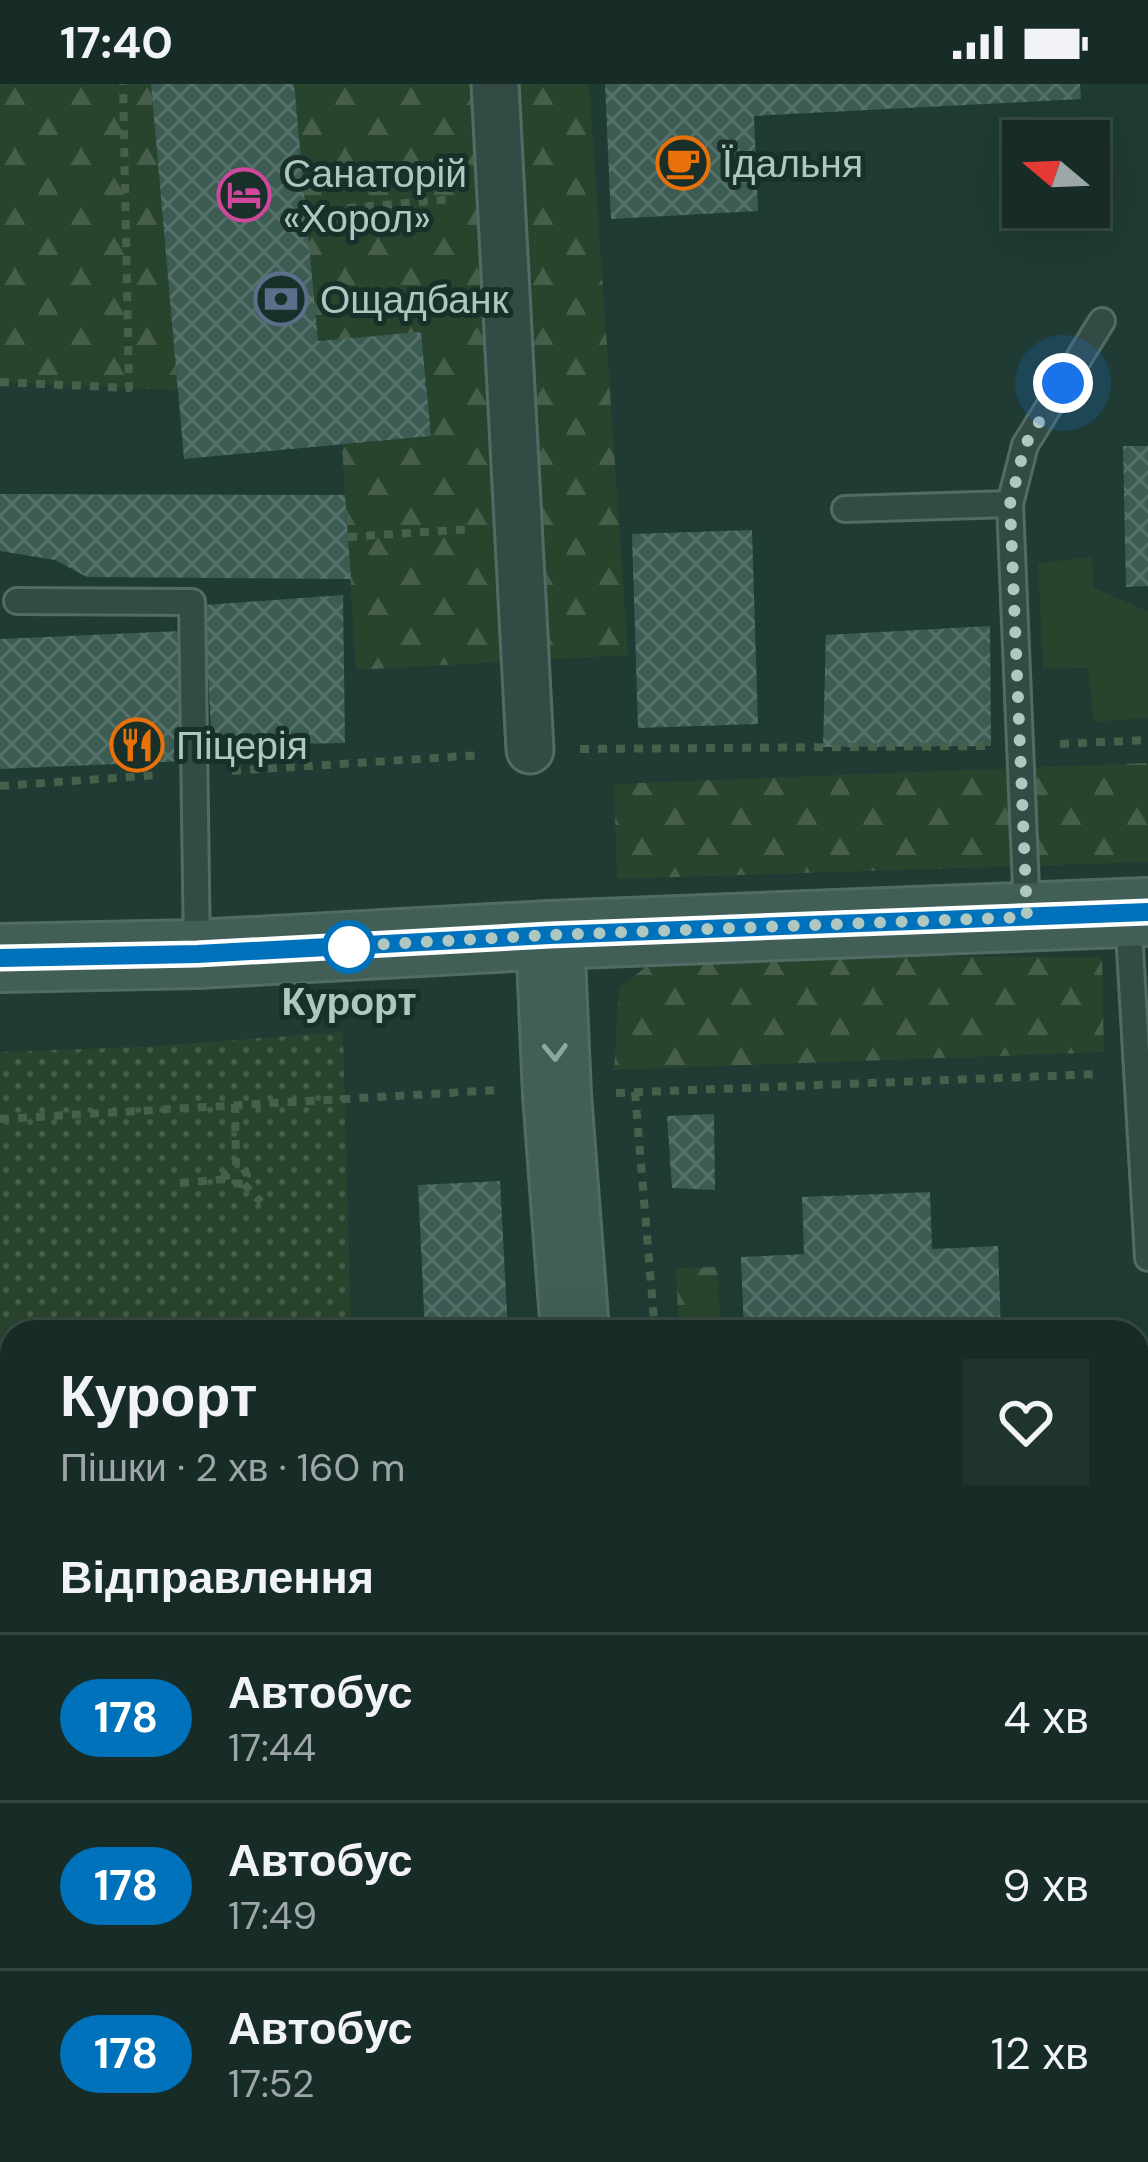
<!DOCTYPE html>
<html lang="uk">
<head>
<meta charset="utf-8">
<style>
  body { margin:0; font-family:"DM Sans",sans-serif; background:#20342e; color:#f1f3f6; height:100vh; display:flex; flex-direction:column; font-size:45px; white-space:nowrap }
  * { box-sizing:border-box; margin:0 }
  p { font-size:39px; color:#9ea7a7 }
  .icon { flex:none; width:66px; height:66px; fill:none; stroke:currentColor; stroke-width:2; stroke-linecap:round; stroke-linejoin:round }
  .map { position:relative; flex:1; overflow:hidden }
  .panel { position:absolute; left:0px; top:1236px; width:1149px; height:843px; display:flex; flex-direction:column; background:#172c26; border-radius:36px 36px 0 0; box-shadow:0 12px 48px #0002,0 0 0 3px #364843 }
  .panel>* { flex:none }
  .badge { padding:0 24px; border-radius:39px; font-size:42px; line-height:78px }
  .needle { width:78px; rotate:289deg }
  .buttons { position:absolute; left:1002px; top:36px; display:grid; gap:24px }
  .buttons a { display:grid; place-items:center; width:108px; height:108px; border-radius:0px; background:#172c26; box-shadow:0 12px 48px #0002,0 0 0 3px #364843; font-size:60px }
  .you { position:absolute; width:60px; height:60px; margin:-30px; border:9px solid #fff; border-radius:50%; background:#1a73e8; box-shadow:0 0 0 18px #1a73e833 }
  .map>.badge { position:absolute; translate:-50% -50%; box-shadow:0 0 0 6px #fff }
  h2 { padding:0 60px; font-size:45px; line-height:108px }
  .round { display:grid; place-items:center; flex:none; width:126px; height:126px; border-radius:0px; background:#20342e }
  .overview { display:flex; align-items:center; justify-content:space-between; height:204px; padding:0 60px }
  h1 { font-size:57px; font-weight:700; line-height:90px }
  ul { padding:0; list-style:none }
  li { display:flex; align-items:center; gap:36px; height:168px; padding:0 60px; border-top:3px solid #364843 }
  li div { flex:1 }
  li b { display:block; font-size:45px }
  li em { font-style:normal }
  li .badge { min-width:132px; font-weight:700; text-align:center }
  .status { display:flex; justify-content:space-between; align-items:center; height:84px; padding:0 60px; background:#172c26; direction:ltr }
  .status svg { height:33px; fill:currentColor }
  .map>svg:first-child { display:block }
  .grass { fill:#29442d }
  .forest { fill:url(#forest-firs) }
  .park { fill:url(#park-dots) }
  .building { fill:url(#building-cross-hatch) }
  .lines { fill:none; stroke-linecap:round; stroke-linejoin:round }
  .lane-casing { stroke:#536b65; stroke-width:30 }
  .street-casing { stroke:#536b65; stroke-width:51 }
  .secondary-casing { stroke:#536b65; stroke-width:72 }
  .path { stroke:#46604c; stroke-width:8; stroke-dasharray:9 9; stroke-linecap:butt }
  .lane { stroke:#334b44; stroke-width:24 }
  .street { stroke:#334b44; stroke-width:45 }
  .secondary { stroke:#415e57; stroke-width:66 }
  .oneway { stroke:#8da8a1 }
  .line-casing { stroke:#fff; stroke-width:27 }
  .line { stroke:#0072bc; stroke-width:18 }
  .walk { stroke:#aec7c1; stroke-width:12; stroke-dasharray:0 21.6 }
  .stop-dot { fill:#fff; stroke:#0072bc; stroke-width:6 }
  .labels { text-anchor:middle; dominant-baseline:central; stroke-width:10; stroke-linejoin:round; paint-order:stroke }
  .poi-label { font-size:39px; fill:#aec7c1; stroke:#192f29; text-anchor:start }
  .stop-label { font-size:39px; font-weight:bold; fill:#aec7c1; stroke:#192f29 }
</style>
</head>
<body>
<div class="status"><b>17:40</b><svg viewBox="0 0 49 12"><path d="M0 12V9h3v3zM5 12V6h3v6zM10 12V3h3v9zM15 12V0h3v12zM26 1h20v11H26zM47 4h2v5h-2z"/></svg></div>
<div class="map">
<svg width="1148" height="2078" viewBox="0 0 1148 2078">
  <defs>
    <pattern id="forest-firs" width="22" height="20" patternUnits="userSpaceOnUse" patternTransform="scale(3)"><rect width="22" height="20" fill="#29442d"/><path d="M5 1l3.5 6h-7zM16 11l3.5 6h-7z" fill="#465e4a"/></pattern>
    <pattern id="park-dots" width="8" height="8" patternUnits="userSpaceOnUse" patternTransform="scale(3)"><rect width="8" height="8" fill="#29442d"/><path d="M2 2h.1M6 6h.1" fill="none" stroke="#465e4a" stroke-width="1.8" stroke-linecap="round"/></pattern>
    <pattern id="building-cross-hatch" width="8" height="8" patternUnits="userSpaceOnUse" patternTransform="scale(3)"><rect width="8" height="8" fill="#3b5b53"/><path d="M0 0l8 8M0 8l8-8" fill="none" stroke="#55716a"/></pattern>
  </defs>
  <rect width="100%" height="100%" fill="#1f3b33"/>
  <path class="grass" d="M1092,473L1094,504L1148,527V634L1094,638L1088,584L1043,585L1038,479Z"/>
  <g class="forest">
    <path d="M0,0H151L178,306L0,298Z"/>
    <path d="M294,0H589L628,571L356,586L342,361L431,352L422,249L318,257Z"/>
    <path d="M1148,679V778L617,795L614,700Z"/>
    <path d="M660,872L1102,873L1104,968L614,986L619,904Z"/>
    <path d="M717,1183L721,1248H679L676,1184Z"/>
  </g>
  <path class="park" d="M343,948L351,1248H12V1279H0V968L140,963Z"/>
  <g class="building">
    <path d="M151,0H294L318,257L421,248L431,352L184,375Z"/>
    <path d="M605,0H1080L1081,15L754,32L758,127L611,135Z"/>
    <path d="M1123,362H1148V502L1126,503Z"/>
    <path d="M0,410L345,411L351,495L87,493L55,476L0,467Z"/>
    <path d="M752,446L758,640L638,644L632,450Z"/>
    <path d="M343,511L345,659L212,662L204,521Z"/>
    <path d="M990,542L991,662L823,663L826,551Z"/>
    <path d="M181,547L186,677L0,685V555Z"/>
    <path d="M714,1030L715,1106L672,1104L667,1032Z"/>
    <path d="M500,1097L508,1248H425L418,1101Z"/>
    <path d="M930,1108L932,1165L998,1162L1001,1248H744L741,1173L804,1170L802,1113Z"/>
    <path d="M0,1325H12V1571L0,1572Z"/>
    <path d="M12,1999V2067H45V2070L0,2075V2000Z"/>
    <path d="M279,2067H548L549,2078H280Z"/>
    <path d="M818,2067H989L990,2078H819Z"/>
  </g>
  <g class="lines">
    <g class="lane-casing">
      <g id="lane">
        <path d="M1010,420L1025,361L1102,237"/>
        <path d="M845,425L1010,420L1027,828"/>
        <path d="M17,517L192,518L197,869"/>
        <path d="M1128,831L1148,1174"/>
        <path d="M1137,1874L1148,1873"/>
      </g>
    </g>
    <g class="street-casing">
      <path id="street" d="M495,0L530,666"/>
    </g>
    <g class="secondary-casing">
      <g id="secondary">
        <path d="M550,851L557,1011L575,1248"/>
        <path d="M0,874L197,870L550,851L1148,828"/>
        <path d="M641,2067L642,2078"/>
      </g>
    </g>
    <g class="path">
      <path d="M347,124L453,115"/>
      <path d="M0,298L129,304L123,0"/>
      <path d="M348,453L472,445"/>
      <path d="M1060,660L1148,656"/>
      <path d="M580,665L985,662"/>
      <path d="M232,687L481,671"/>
      <path d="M0,702L158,691"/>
      <path d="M635,1008L655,1248"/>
      <path d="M616,1009L1099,990"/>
      <path d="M235,1020L236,1081L225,1091L228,1099L244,1100L247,1091L243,1083L236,1081"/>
      <path d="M0,1035L499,1006"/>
      <path d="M180,1099L226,1095"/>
      <path d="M244,1100L261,1118"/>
      <path d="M0,1611L12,1610"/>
      <path d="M0,1703H12"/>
      <path d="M0,1785L12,1784"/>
      <path d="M0,1878L12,1877"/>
      <path d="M177,2067L178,2078"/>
    </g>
    <use href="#lane" class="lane"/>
    <use href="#street" class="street"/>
    <use href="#secondary" class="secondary"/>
  </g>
  <defs><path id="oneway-chevron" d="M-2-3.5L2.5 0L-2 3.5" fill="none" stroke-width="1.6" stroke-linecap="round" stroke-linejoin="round" transform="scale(3)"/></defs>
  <use class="oneway" href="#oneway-chevron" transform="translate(555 968) rotate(88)"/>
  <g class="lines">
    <g class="line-casing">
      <path id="line" d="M0,874L197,870L550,851L1148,828"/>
    </g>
    <use href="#line" class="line"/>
    <path class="walk" d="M349,863H334L550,851L1027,833L1010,420L1025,361L1063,299"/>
  </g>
  <defs>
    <g id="cafe-ring" transform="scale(2.7)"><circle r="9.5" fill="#192f29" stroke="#e8710a" stroke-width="1.5"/><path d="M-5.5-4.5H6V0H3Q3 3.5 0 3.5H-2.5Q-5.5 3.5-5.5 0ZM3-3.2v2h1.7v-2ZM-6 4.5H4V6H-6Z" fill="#e8710a"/></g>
    <g id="hotel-ring" transform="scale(2.7)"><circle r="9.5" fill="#192f29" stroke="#d1479c" stroke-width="1.5"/><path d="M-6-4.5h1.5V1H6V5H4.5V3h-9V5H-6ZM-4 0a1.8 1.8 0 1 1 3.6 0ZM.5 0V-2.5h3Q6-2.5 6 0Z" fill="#d1479c"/></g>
    <g id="bank-ring" transform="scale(2.7)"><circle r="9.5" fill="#192f29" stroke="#5c6f8a" stroke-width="1.5"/><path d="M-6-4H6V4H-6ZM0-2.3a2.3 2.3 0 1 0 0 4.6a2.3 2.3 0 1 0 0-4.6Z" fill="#5c6f8a"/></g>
    <g id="restaurant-ring" transform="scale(2.7)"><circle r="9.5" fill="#192f29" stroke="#e8710a" stroke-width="1.5"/><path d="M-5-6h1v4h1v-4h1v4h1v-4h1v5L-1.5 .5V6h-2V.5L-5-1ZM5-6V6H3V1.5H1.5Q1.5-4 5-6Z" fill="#e8710a"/></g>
  </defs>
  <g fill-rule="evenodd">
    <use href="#cafe-ring" x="683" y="79"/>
    <use href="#hotel-ring" x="244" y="111"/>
    <use href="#bank-ring" x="281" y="215"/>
    <use href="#restaurant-ring" x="137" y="661"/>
  </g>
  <circle class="stop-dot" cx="349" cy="863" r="24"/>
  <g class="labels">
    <g class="poi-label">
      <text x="722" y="79">Їдальня</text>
      <text x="283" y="89">Санаторій<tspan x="283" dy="45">«Хорол»</tspan></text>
      <text x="320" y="215">Ощадбанк</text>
      <text x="176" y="661">Піцерія</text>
    </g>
    <g class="stop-label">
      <text x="349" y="917">Курорт</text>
    </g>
  </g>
</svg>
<div class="buttons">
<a><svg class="needle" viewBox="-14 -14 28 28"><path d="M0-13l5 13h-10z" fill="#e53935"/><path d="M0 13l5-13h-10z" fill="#9ea7a7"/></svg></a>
</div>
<div class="you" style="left:1063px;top:299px"></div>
<section class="panel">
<div class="overview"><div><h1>Курорт</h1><p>Пішки · 2 хв · 160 m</p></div><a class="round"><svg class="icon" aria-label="heart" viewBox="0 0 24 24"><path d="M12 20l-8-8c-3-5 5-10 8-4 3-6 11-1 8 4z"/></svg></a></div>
<h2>Відправлення</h2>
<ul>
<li><span class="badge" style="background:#0072bc;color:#fff">178</span><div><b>Автобус</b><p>17:44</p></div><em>4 хв</em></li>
<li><span class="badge" style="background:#0072bc;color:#fff">178</span><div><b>Автобус</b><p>17:49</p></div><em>9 хв</em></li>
<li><span class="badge" style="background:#0072bc;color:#fff">178</span><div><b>Автобус</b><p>17:52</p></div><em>12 хв</em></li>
</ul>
</section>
</div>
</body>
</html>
